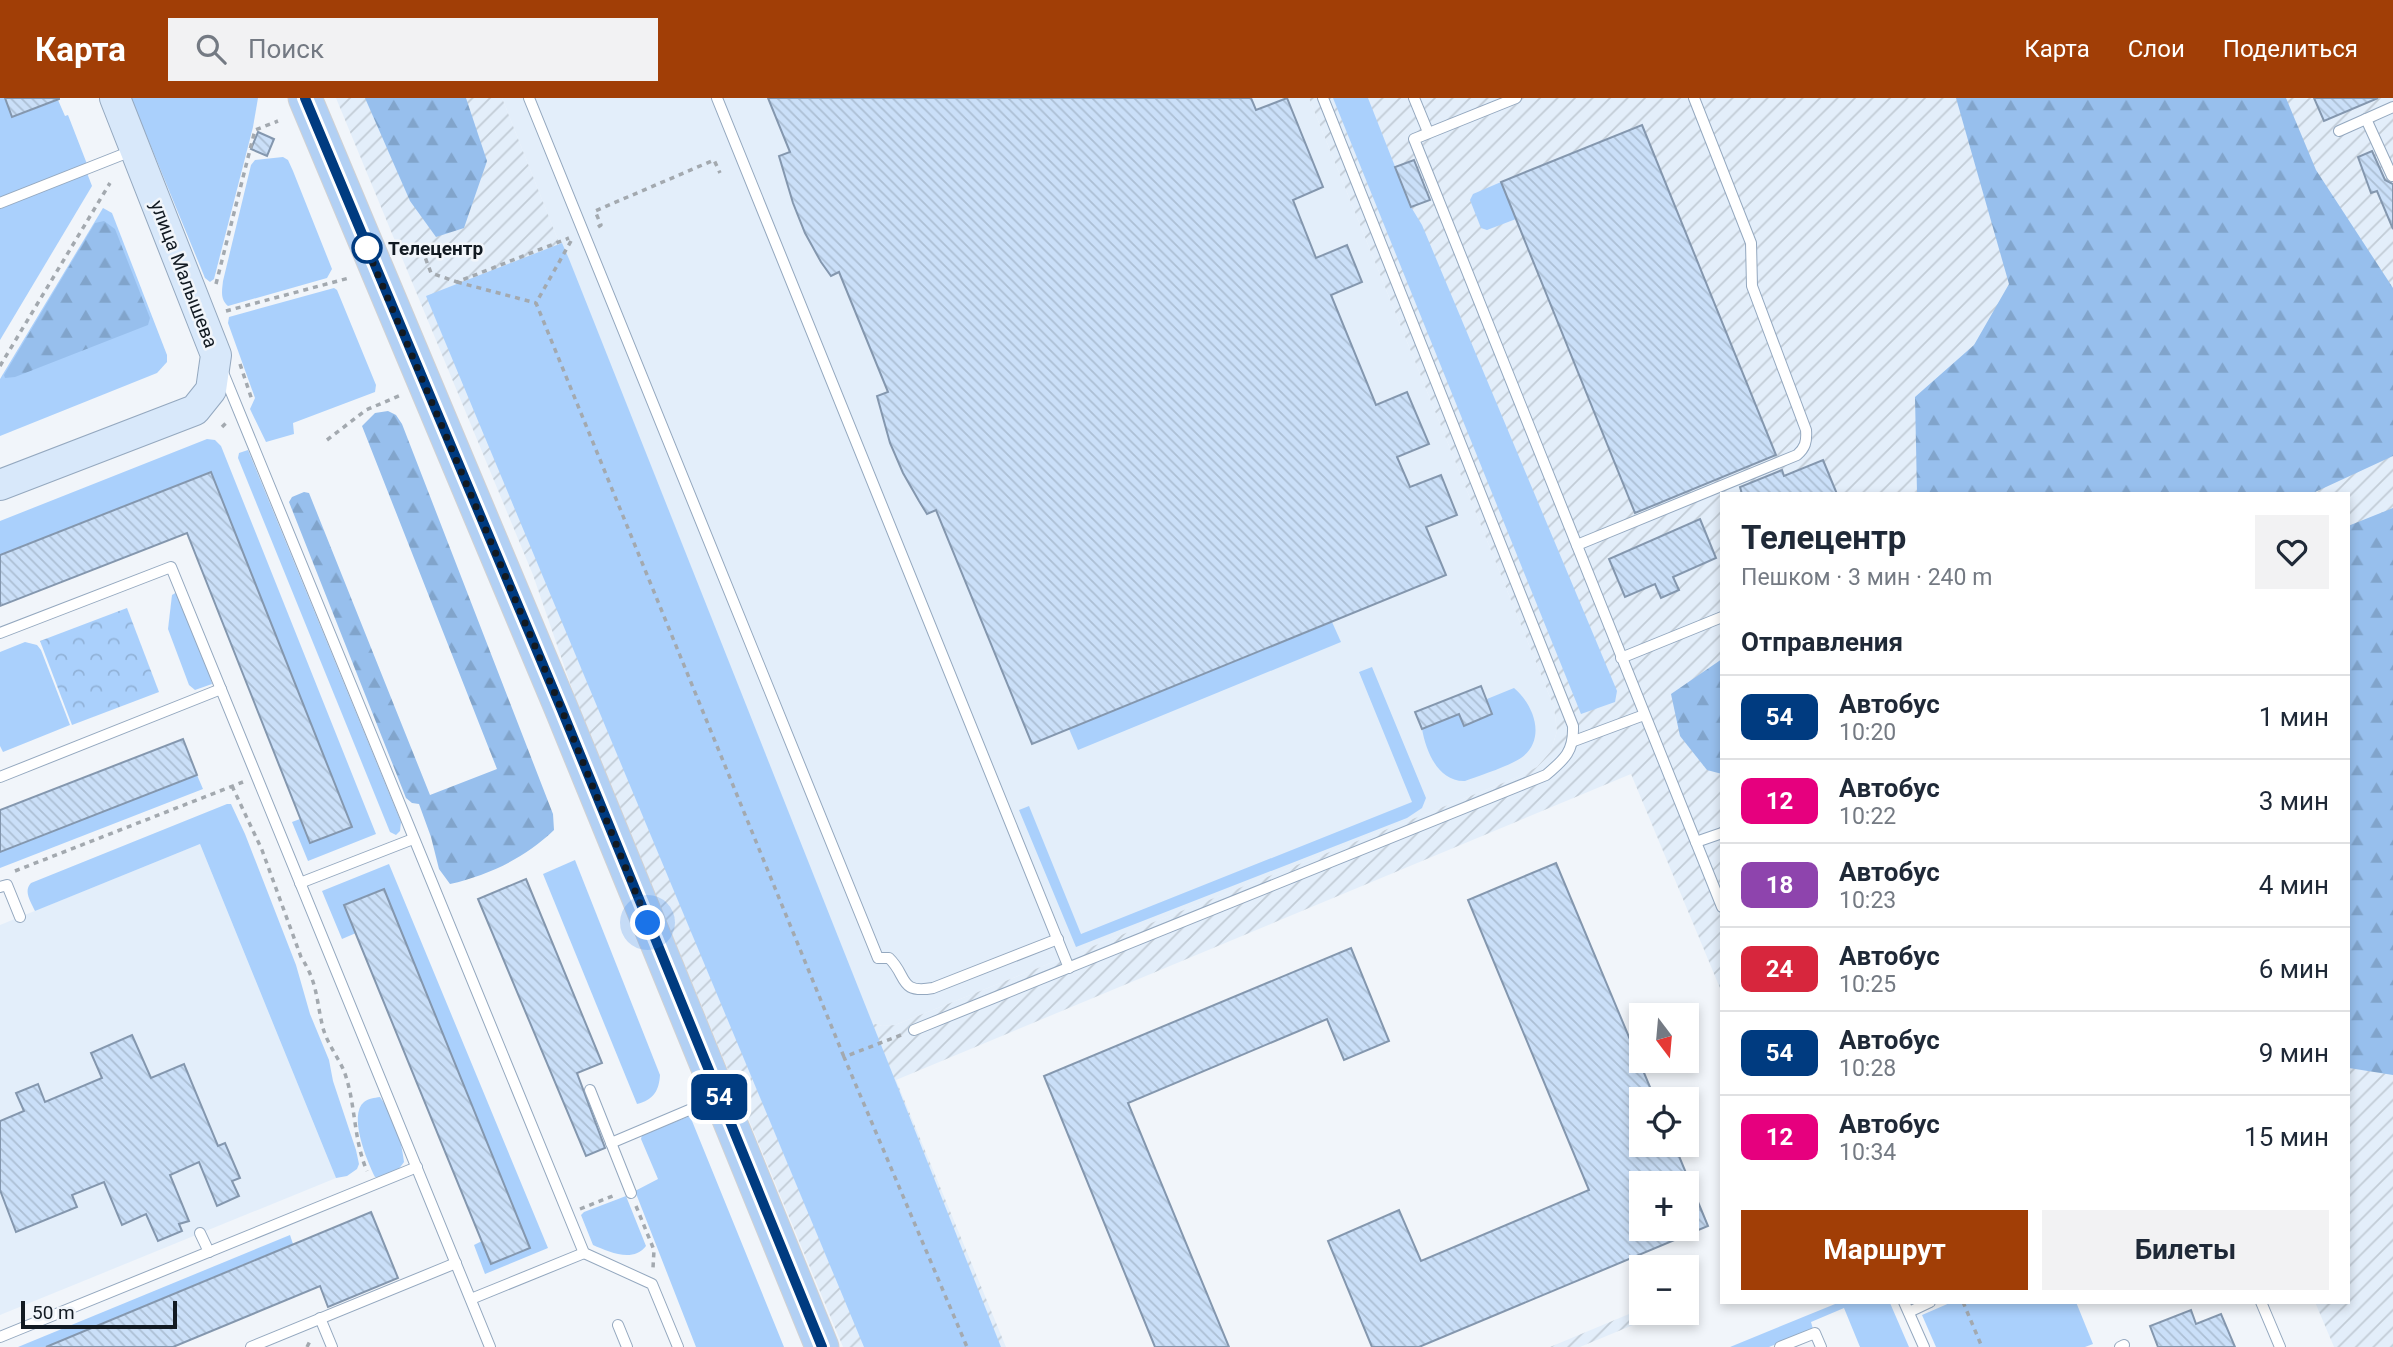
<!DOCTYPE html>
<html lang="ru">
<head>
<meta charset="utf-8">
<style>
  body { margin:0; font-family:Roboto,sans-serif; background:#f2f2f3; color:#1f2937; height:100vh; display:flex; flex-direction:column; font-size:26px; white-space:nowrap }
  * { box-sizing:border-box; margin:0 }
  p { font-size:23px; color:#747a83 }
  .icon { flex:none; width:38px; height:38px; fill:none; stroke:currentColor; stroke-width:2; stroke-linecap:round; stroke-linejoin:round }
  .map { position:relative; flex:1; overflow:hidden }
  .sheet { position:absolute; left:1720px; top:394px; width:630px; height:812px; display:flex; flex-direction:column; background:#fff; border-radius:0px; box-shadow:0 4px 10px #0003 }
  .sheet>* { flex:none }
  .badge { padding:0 14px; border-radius:10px; font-size:24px; line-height:46px }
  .needle { width:46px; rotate:164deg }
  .buttons { position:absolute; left:1629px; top:905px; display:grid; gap:14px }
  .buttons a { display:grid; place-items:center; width:70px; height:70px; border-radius:0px; background:#fff; box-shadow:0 4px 10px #0003; font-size:35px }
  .scale { position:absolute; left:21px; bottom:18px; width:156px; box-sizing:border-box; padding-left:7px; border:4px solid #121a22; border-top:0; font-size:19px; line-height:24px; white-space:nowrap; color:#121a22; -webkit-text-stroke:5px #f1f5fa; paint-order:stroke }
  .you { position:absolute; width:35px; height:35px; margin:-18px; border:5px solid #fff; border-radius:50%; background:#1a73e8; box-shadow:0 0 0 10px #1a73e833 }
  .map>.badge { position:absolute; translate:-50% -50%; box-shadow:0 0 0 4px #fff }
  h2 { padding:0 21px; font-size:26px; line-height:63px }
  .round { display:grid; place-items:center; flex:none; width:74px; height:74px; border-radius:0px; background:#f2f2f3 }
  .overview { display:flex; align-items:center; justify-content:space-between; height:119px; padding:0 21px }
  h1 { font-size:33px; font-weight:700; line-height:52px }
  .cta { display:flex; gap:14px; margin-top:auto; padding:14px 21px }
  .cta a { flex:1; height:80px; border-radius:0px; background:#a13e06; color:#fff; font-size:28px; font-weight:700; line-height:80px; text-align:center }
  .cta a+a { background:#f2f2f3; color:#1f2937 }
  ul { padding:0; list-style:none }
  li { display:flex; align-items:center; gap:21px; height:84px; padding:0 21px; border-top:2px solid #e0e1e3 }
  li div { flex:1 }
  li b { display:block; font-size:26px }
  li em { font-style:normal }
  li .badge { min-width:77px; font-weight:700; text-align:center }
  header { display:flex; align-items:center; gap:42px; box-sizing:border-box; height:98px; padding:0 35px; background:#a13e06; color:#fff }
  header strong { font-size:33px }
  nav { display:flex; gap:38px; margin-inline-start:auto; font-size:24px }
  .search { width:490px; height:63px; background:#f2f2f3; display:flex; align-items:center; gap:18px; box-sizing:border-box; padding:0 24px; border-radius:0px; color:#747a83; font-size:26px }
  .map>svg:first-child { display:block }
  .built { fill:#e3eefa }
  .industrial { fill:url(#industrial-furrows) }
  .green { fill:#aad0fc }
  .forest { fill:url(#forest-firs) }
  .park { fill:url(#park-crowns) }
  .building { fill:url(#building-back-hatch); stroke:#8497ae; stroke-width:2; fill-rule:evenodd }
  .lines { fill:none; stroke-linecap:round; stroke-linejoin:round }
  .lane-casing { stroke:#94a8bf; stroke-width:12 }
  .secondary-casing { stroke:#94a8bf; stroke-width:32 }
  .primary-casing { stroke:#d0d1d3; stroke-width:35 }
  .path { stroke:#a3a9af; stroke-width:3.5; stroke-dasharray:5 5; stroke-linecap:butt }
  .lane { stroke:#fff; stroke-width:10 }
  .secondary { stroke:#d8e8fa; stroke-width:30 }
  .primary { stroke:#b2d0f4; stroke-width:33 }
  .line-casing { stroke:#fff; stroke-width:16 }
  .line { stroke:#003b80; stroke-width:10 }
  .walk { stroke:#121a22; stroke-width:7; stroke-dasharray:0 12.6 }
  .stop-dot { fill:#fff; stroke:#003b80; stroke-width:3.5 }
  .labels { text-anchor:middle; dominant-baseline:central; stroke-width:5; stroke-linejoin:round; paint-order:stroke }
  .stop-label { font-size:19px; font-weight:bold; fill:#121a22; stroke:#f1f5fa; text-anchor:start }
  .street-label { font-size:19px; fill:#121a22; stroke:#f1f5fa }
</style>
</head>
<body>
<header>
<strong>Карта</strong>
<div class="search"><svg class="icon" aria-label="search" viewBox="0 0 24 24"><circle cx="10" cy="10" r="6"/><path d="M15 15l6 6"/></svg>Поиск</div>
<nav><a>Карта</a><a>Слои</a><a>Поделиться</a></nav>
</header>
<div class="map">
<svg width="2393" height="1249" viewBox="0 0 2393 1249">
  <defs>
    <pattern id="industrial-furrows" width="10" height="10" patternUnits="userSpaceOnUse" patternTransform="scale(1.75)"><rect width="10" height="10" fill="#e3eefa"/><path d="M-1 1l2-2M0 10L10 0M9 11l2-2" fill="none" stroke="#c2ccd6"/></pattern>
    <pattern id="forest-firs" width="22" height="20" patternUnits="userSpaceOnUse" patternTransform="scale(1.75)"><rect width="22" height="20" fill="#97bfed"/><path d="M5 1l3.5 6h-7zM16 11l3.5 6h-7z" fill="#81a4cb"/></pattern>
    <pattern id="park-crowns" width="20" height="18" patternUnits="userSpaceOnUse" patternTransform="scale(1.75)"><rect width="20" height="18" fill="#aad0fc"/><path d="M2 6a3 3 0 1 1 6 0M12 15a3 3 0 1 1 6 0" fill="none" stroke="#91b2d8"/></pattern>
    <pattern id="building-back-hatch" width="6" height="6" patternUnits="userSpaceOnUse" patternTransform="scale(1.75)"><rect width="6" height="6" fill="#cadff8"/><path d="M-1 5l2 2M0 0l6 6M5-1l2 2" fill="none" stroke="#acbfd4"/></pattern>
  </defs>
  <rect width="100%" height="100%" fill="#f1f5fa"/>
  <g class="built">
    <path d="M502,0H1309L1554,609L1557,633L1551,653L1537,669L1518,679L895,927L882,928L872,925L863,916Z"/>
    <path d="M200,746L336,1080L0,1217V827Z"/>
  </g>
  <g class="industrial">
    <path d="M336,0H502L863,915L872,925L882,928L895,927L1518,679L1537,669L1551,653L1557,633L1554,609L1309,0H2393V1249H2334L2315,1204H2348V396H1722V895L1631,676L896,982L1006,1249H843L581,617L533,477Z"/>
    <path d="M1641,1211L1642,1214L1662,1215L1580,1249H1550Z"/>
  </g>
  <g class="green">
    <path d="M0,0H5L13,19L58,2L65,18L68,17L87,66L0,100Z"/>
    <path d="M131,0H258L253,29L214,181L210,184L205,180Z"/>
    <path d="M1333,0H1368L1411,109L1422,127L1612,581L1617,593L1615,604L1581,616Z"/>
    <path d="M283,59L288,62L293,73L332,171L327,180L228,208C220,201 222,193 223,183L251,67L255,62Z"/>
    <path d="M87,75L92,88L0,242V111Z"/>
    <path d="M1501,84L1516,121L1487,132L1481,130L1470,102L1473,96Z"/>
    <path d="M103,110L112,115L167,257V264L157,275L0,338V281Z"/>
    <path d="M562,145L569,161L1001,1249H864L426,198Z"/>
    <path d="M334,190L337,192L376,287L375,294L293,325L294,336L266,344L250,311L255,300L228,225L229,219Z"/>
    <path d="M207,341L215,342L221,348L376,736L308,763L292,724L300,721L311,745L352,728L211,375L0,457V423Z"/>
    <path d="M248,352L401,724L400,733L396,737L390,734L238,360L239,355Z"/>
    <path d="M177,494L208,570L212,586L195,592L189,587L168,531L172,497Z"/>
    <path d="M1332,524L1341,544L1078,652L1069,631Z"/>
    <path d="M25,544L37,547L41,552L70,627L3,654L0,648V554Z"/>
    <path d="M1372,569L1426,700L1422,710L1407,720L1076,849L1019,712L1029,708L1081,836L1412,704L1359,574Z"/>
    <path d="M1514,590C1534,607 1547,641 1521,660C1507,669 1481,677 1465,683C1438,684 1426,653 1422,631L1459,616L1464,627L1492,616L1487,601Z"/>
    <path d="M197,677L203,691L0,770V754Z"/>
    <path d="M227,706H231L245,736L296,867L310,916L329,962L333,983L356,1052L359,1066L357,1071L347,1078L336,1080L200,746L35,813C31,804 23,793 31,785Z"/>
    <path d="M575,762L660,977C659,993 653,1002 637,1006L543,776Z"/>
    <path d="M389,766L548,1150L485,1176L474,1147L482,1143L530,1149L384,791L345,807L356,835L342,841L322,793Z"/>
    <path d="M380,999C395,1020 401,1040 404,1064C396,1076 389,1079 375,1079C367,1063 348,1017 364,1004C369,1000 374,1000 380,999Z"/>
    <path d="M690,1018L784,1249H696L635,1093L658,1081L641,1041L642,1037Z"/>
    <path d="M626,1098L646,1148C633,1165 609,1154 593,1147L581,1117L584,1114Z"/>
    <path d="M290,1137L293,1146L45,1249H18Z"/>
    <path d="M1840,1204L1890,1205L1909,1249H1860L1844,1210L1811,1224L1813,1231L1769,1249H1730Z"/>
    <path d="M1952,1204H2076L2093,1246L2085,1249H1936L1922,1217Z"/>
  </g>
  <g class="forest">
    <path d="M365,0H466L487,63L464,130L436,139L410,103Z"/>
    <path d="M1956,0H2286L2316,72L2393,190V358L2313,395H1917L1915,299L1974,247L2009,186Z"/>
    <path d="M104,123L115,131L150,220L148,227L15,279L5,280L4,277L95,125Z"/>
    <path d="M388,313L396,317L402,326L553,716L554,732C525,760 489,777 450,786L439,771L431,739L419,706L412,705L406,700L289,404L292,399L304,394L309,395L430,697L497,671L362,328L375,315Z"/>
    <path d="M2393,410V977L2349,970L2348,428Z"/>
    <path d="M1722,561V676L1707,672L1680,638L1671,596Z"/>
  </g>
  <path class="park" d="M127,510L159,594L72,627L40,543Z"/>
  <g class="building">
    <path d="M5,0H59V1L12,19Z"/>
    <path d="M768,0H1251L1256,12L1287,0L1323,89L1293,102L1316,160L1347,147L1362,184L1331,197L1376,307L1407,294L1429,346L1397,359L1410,389L1441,377L1457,417L1426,429L1446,477L1032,646L936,412L927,416L919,403L903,375L890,345L877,298L888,294L839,174L831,178L821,164L805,135L793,105L779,58L790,54Z"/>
    <path d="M2314,0H2378L2324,23Z"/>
    <path d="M1642,27L1776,357L1635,415L1501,84Z"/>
    <path d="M258,34L274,41L267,58L251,51Z"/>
    <path d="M2372,53L2385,82L2393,86V131L2377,93L2371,95L2358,59Z"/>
    <path d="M1414,62L1430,102L1411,109L1395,69Z"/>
    <path d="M1823,362L1837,396H1742L1740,389L1782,372L1784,378Z"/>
    <path d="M211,374L352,729L310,745L187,435L0,508V457Z"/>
    <path d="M1700,421L1716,460L1673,479L1679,492L1661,500L1655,486L1625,499L1609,461Z"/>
    <path d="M1481,588L1492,616L1464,628L1459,616L1422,631L1415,614Z"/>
    <path d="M183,641L197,677L0,754V712Z"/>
    <path d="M1556,765L1655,1001H1642V1046H1674L1708,1128L1419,1249H1372L1328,1143L1399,1112L1421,1163L1589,1092L1468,802ZM1642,1085H1687V1130H1642Z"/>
    <path d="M526,781L602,965L577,975L605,1050L586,1058L478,801Z"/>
    <path d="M384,791L530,1150L491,1166L344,807Z"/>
    <path d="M1351,850L1389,943L1344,962L1327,921L1128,1005L1229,1249H1155L1044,978Z"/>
    <path d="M132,937L151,980L184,966L218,1048L225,1045L240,1080L232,1083L239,1098L217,1108L199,1064L170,1077L189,1123L179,1126L182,1133L158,1143L146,1116L122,1127L104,1084L72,1097L77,1109L16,1134L0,1092V1023L24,1013L16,995L38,986L45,1004L102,980L91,955Z"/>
    <path d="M371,1114L398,1180L328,1209L320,1188L173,1249H46Z"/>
    <path d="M2191,1212L2196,1226L2221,1216L2235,1249H2158L2150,1228Z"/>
  </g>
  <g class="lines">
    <g class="lane-casing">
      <g id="lane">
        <path d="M529,0L878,860H889C908,878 898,896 933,890L1058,841"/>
        <path d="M717,0L1069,870"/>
        <path d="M1414,0L1428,34"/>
        <path d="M1516,0L1414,41L1722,809"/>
        <path d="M2366,21L2392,78"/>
        <path d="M2339,33L2393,9"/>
        <path d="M0,105L134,52"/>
        <path d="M222,272L584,1155L652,1186L678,1249"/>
        <path d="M1577,447L1797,357C1805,350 1807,344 1806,332L1752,188L1751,145L1694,0"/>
        <path d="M0,535L171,469L490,1249"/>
        <path d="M1621,560L1722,519"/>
        <path d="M1574,643L1644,617"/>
        <path d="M0,679L221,591"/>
        <path d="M1696,744L1722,735"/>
        <path d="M300,785L413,741"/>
        <path d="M0,789L7,787L20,819"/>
        <path d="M914,932L1546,677C1565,661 1574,653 1573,628L1323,0"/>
        <path d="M590,992L631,1095"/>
        <path d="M611,1045L715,1001"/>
        <path d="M200,1135L209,1154"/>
        <path d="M471,1201L584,1155"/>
        <path d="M1904,1204L1924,1249"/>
        <path d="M2261,1204L2280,1249"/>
        <path d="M1909,1214L1930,1204"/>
        <path d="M320,1220L332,1249"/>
        <path d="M618,1227L627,1249"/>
        <path d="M0,1239L417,1069"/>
        <path d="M251,1249L456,1165"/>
        <path d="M1780,1249L1815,1235L1821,1249"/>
        <path d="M2120,1249L2124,1247"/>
      </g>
    </g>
    <g class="secondary-casing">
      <path id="secondary" d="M0,387L195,312L211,292L216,257L115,0"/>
    </g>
    <g class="primary-casing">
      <path id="primary" d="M305,0L561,610L822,1249"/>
    </g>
    <g class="path">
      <path d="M598,129L601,127L595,113L714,62L720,75"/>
      <path d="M571,143L536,205L844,959"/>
      <path d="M422,151L431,175L457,184L569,140"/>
      <path d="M457,184L536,205"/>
      <path d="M216,186L255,32L278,23"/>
      <path d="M226,213L349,180"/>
      <path d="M240,266L252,302"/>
      <path d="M0,268L110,85"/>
      <path d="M222,329L228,323"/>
      <path d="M327,342L366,312L401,297"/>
      <path d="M232,688L262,752L301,859C318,885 316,902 323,930C327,945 338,959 344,973C356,1005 353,1041 367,1073"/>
      <path d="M15,773L243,684"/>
      <path d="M901,937L844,959L967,1249"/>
      <path d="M636,1108L654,1152L653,1170"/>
      <path d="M580,1111L615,1097"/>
      <path d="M1963,1204L1982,1249"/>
      <path d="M307,1249L311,1241"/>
    </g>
    <use href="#lane" class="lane"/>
    <use href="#secondary" class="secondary"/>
    <use href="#primary" class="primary"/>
  </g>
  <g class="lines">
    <g class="line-casing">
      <path id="line" d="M305,0L561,610L822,1249"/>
    </g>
    <use href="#line" class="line"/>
    <path class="walk" d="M367,150L365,146L561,610L648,825"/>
  </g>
  <circle class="stop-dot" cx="367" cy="150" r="14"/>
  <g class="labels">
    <g class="stop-label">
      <text x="388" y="150">Телецентр</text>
    </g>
    <g class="street-label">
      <text transform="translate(184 176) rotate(69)">улица Малышева</text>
    </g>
  </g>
</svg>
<div class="buttons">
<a><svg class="needle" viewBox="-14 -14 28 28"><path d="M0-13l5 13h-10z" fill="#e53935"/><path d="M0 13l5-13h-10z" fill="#747a83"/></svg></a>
<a><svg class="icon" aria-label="locate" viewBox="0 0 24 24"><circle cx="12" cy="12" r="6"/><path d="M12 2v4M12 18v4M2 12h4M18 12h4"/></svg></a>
<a>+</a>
<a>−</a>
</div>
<div class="scale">50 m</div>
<div class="you" style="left:648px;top:825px"></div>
<b class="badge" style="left:719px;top:999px;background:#003b80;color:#fff">54</b>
<section class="sheet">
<div class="overview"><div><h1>Телецентр</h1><p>Пешком · 3 мин · 240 m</p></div><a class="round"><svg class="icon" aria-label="heart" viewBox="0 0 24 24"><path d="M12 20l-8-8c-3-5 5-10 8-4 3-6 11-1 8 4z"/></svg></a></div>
<h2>Отправления</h2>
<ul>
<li><span class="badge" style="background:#003b80;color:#fff">54</span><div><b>Автобус</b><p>10:20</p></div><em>1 мин</em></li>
<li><span class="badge" style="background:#e6007e;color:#fff">12</span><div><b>Автобус</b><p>10:22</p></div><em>3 мин</em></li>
<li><span class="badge" style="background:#8e44ad;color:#fff">18</span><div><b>Автобус</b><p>10:23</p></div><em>4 мин</em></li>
<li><span class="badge" style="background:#d7263d;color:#fff">24</span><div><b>Автобус</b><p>10:25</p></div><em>6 мин</em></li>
<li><span class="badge" style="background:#003b80;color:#fff">54</span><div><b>Автобус</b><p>10:28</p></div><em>9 мин</em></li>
<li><span class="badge" style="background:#e6007e;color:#fff">12</span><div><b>Автобус</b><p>10:34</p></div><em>15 мин</em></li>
</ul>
<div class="cta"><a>Маршрут</a><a>Билеты</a></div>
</section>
</div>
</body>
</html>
